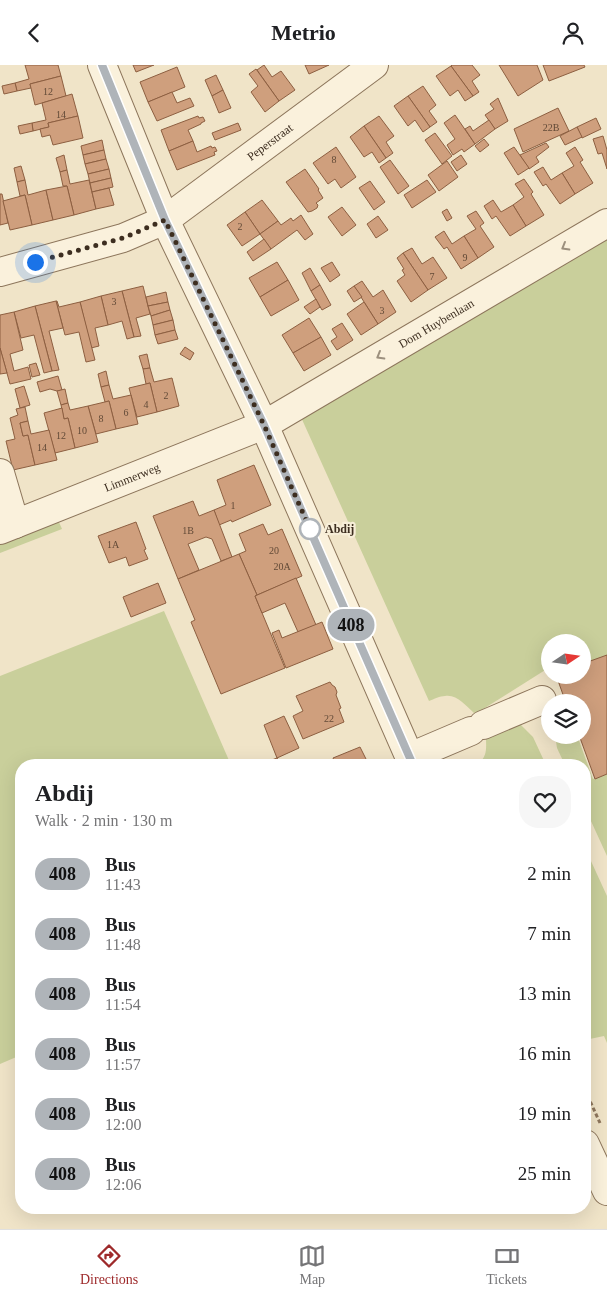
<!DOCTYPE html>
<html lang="en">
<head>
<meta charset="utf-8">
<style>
  body { margin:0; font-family:Georgia,serif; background:#f6f6f6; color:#202124; height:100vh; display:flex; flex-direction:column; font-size:19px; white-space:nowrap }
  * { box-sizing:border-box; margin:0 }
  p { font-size:16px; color:#757577 }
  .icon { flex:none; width:28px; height:28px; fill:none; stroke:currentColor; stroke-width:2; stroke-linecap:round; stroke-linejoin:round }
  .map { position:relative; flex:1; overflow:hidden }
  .drawer { position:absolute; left:15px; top:694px; width:576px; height:455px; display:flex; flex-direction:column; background:#fff; border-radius:20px; box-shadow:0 5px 20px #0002 }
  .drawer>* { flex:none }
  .badge { padding:0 10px; border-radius:16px; font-size:18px; line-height:32px }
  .needle { width:32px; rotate:77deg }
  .buttons { position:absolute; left:541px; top:569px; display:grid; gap:10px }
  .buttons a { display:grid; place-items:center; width:50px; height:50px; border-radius:50%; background:#fff; box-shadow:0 5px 20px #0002; font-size:25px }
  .you { position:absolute; width:25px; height:25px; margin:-12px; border:4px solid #fff; border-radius:50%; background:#1a73e8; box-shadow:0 0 0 8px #1a73e833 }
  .map>.badge { position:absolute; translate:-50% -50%; box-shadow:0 0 0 2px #fff }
  .round { display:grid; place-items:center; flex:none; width:52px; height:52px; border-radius:20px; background:#f6f6f6 }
  .head { display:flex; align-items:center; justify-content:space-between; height:85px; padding:0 20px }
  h1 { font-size:24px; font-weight:600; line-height:38px }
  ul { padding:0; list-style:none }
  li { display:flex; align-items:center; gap:15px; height:60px; padding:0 20px }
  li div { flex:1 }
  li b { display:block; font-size:19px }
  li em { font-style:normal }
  li .badge { min-width:55px; font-weight:700; text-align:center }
  header { display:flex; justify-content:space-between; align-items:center; height:65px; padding:0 20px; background:#fff; font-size:22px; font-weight:600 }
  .dock { display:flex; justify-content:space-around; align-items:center; height:70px; border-top:1px solid #e0e0e0; background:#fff; font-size:14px; color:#757577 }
  .dock a { display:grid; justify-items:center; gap:2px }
  .dock .current { color:#9e2a2b }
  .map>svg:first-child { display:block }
  .green { fill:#c9cf9b }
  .building { fill:#cf9f7d; stroke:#8d5f41 }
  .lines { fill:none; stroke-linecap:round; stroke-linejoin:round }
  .minor-casing { stroke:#8d765c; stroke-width:30 }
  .path { stroke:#8d765c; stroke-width:3; stroke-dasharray:4 2.5; stroke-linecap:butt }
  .minor { stroke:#faf1dc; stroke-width:28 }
  .oneway { stroke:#9c907e }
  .line-casing { stroke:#fff; stroke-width:11 }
  .line { stroke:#afb4b9; stroke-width:8 }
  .walk { stroke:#3d2e20; stroke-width:5; stroke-dasharray:0 9 }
  .stop-dot { fill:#fff; stroke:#afb4b9; stroke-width:2.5 }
  .labels { text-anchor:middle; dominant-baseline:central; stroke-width:4.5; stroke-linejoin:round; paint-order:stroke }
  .number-label { font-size:10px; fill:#624a37 }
  .street-label { font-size:12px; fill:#3d2e20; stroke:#f7eed8 }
  .stop-label { font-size:12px; font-weight:bold; fill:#3d2e20; stroke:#f7eed8; text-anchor:start }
</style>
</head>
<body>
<header><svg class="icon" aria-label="back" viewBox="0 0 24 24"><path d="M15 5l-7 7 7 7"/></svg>Metrio<svg class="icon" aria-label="person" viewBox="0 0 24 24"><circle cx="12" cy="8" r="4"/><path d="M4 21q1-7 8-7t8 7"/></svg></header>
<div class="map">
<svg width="607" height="1164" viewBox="0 0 607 1164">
  <rect width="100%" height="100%" fill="#f0e4c8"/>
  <g class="green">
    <path d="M607,169V593L583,603L582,578H550V602L480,646L474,648C466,641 457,629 445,631C440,631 434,634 429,636L300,350Z"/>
    <path d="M58,455L62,464L0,488V477Z"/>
    <path d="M164,546L231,700H21V990L0,999V611Z"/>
    <path d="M507,659L521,660L533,672L546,700H477C488,691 486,684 486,671Z"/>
    <path d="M555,670H577L593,714L607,708V791L585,743V700H565L557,683Z"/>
    <path d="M585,783L607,831V978L604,971L585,975Z"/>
  </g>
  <g class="building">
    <path d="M25,0H58L61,11L30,19L31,23L17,26L15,18L29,14Z"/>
    <path d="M133,0H154L136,7Z"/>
    <path d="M264,0L272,12L281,6L295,25L279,36L257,5Z"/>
    <path d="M305,0H329L309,9Z"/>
    <path d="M452,0H472L480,10L472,16L479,27L473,31L451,1Z"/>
    <path d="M499,0H537L543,15L518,31Z"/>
    <path d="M543,0H584L585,2L549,16Z"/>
    <path d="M451,1L473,31L465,36L458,25L450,31L436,11Z"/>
    <path d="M177,2L185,22L148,37L140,17Z"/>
    <path d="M256,4L279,36L265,47L251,27L258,21L249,9Z"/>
    <path d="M216,10L223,25L212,31L205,15Z"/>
    <path d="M61,11L66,31L35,40L30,19Z"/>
    <path d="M15,18L17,26L4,29L2,21Z"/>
    <path d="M423,21L436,40L429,46L437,57L430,62L408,31Z"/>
    <path d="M223,25L231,43L219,48L212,31Z"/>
    <path d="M172,27L177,38L190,33L194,41L157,56L148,37Z"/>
    <path d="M72,29L78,51L48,58L49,62L33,66L32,58L46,55L42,38Z"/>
    <path d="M408,31L430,62L423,67L415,55L408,61L394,41Z"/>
    <path d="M498,33L508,56L495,64L485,50L494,44L490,39Z"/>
    <path d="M558,43L569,66L523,87L514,64Z"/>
    <path d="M455,50L475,79L464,87L462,84L453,90L447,80L455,74L444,58Z"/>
    <path d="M78,51L83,73L53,80L50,70L42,72L40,64L49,62L48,58Z"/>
    <path d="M198,51L199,53L203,52L205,56L201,58V59L188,65L193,76L169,86L161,65Z"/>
    <path d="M379,51L394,71L386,77L393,88L386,93L364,61Z"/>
    <path d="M596,53L601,64L582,73L577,62Z"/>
    <path d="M489,55L495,64L475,79L465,64L470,61L473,66Z"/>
    <path d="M32,58L33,66L20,69L18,61Z"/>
    <path d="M238,58L241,65L215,75L212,68Z"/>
    <path d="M364,61L386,93L379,98L372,87L364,92L350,72Z"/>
    <path d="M577,62L582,72L565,80L560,71Z"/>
    <path d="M435,68L452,91L442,99L425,75Z"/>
    <path d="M603,71L607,85V104L602,88L598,89L593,74Z"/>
    <path d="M484,74L489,80L480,87L475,81Z"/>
    <path d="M102,75L104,85L83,90L81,81Z"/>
    <path d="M193,76L197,87L211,81L212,83L215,82L217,86L214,87L215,90L177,105L169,86Z"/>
    <path d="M546,78L549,82L536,92L539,97L529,104L520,90Z"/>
    <path d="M336,82L356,112L341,123L335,114L328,119L313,98Z"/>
    <path d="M514,82L529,103L518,110L504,88Z"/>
    <path d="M575,82L583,95L580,97L593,118L575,129L562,108L574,101L566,88Z"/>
    <path d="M104,85L106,94L85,99L83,90Z"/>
    <path d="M64,90L67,105L60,107L56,93Z"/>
    <path d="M461,90L467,99L457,106L451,97Z"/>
    <path d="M106,94L109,104L88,109L85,99Z"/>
    <path d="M390,95L409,121L398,129L380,102Z"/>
    <path d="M447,96L458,112L439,126L428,110Z"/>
    <path d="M21,101L25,115L17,117L14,103Z"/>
    <path d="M543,102L551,115L562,108L575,129L560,139L546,119L543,121L534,107Z"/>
    <path d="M109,104L111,113L90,118L88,109Z"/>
    <path d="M305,104L319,124L318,125L323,133L316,138L318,140L317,143L312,146L308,147L286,117Z"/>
    <path d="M67,105L70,119L89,115L96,144L74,150L67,121H63L60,107Z"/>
    <path d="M111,113L113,122L92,127L90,118Z"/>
    <path d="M524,114L533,127L531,129L544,150L526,161L513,140L524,132L515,119Z"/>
    <path d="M25,115L28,130L46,125L53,155L32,160L25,130L20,131L17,117Z"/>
    <path d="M427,115L436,127L412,143L404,130Z"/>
    <path d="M370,116L385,137L374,145L359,123Z"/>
    <path d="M67,121L74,150L53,155L46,125Z"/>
    <path d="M109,123L114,140L96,144L92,127Z"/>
    <path d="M0,129H2L8,158L0,160Z"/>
    <path d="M25,130L32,160L10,165L3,136Z"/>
    <path d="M262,135L278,156L260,169L245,147Z"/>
    <path d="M493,135L501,147L513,140L526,161L510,171L496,151L492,154L484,141Z"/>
    <path d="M342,142L356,160L342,171L328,152Z"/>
    <path d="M447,144L452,153L447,156L442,147Z"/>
    <path d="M476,146L484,158L480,161L494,182L478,193L464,171L476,164L467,151Z"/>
    <path d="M245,147L260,169L242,181L227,160Z"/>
    <path d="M301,150L313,169L305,175L297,165L271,184L260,169L278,156L281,160L291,153L293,156Z"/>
    <path d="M378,151L388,165L376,173L367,159Z"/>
    <path d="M444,166L452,179L464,171L478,193L461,204L447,182L444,184L435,172Z"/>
    <path d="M264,174L271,184L253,196L247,187Z"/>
    <path d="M412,183L422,199L433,192L447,213L428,225L403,188Z"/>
    <path d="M403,188L428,225L411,237L397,216L405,210L402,205L404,204L397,193Z"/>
    <path d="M277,197L288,215L260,232L249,213Z"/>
    <path d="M332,197L340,210L330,217L321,203Z"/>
    <path d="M310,203L320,220L311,226L302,208Z"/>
    <path d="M288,215L299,235L271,251L260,232Z"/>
    <path d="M362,216L373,232L383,225L396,247L378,259L354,221Z"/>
    <path d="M320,220L331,240L322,245L311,226Z"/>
    <path d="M143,221L150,249L136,253L141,271L134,272L122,226Z"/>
    <path d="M354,221L362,232L354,237L347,226Z"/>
    <path d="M122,226L134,272L127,274L122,256L108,260L101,231Z"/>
    <path d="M166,227L168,237L148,241L146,232Z"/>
    <path d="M101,231L108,260L95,263L99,281L91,283L80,237Z"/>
    <path d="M316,234L320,242L310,249L304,242Z"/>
    <path d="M56,236H57L59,242L80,237L95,295L86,297L79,267L65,270Z"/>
    <path d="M56,236L63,263L49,266L59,305L52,306L35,241Z"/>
    <path d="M168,237L170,245L151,251L148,241Z"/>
    <path d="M364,237L378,259L361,270L347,249Z"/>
    <path d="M35,241L52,306L44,308L34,270L21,273L14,247Z"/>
    <path d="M170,245L173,255L153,260L151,251Z"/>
    <path d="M14,247L23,285L10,289L14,306L28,302L31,314L10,319L0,283V250Z"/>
    <path d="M309,253L321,272L293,288L282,270Z"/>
    <path d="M173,255L175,265L155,270L153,260Z"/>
    <path d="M342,258L353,275L337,285L331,276L337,272L332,264Z"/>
    <path d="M175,265L178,274L158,279L155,270Z"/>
    <path d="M321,272L331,290L304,306L293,288Z"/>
    <path d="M185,282L194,288L190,295L180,289Z"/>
    <path d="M0,283L7,308L0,309Z"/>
    <path d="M147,289L150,303L143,304L139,291Z"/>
    <path d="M36,298L40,310L32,312L29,300Z"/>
    <path d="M150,303L154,317L172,313L179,341L157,347L150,318L146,319L143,304Z"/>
    <path d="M106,306L109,320L101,322L98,309Z"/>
    <path d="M58,311L62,325L57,326L50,324L40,327L37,317Z"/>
    <path d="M150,318L157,347L137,352L129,323Z"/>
    <path d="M109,320L113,334L131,330L138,359L116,364L109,336L105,337L101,322Z"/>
    <path d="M24,321L30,340L20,343L15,324Z"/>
    <path d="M65,324L68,338L61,340L57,326Z"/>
    <path d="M109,336L116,364L96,369L88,341Z"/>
    <path d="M68,338L70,345L88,341L98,377L75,383L68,353L64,354L61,340Z"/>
    <path d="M25,342L28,356L20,358L23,371L28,370L35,400L13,405L6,376L15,374L10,353L18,350L16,344Z"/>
    <path d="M62,343L64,354L68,353L75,383L55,388L44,348Z"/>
    <path d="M28,356L31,369L49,365L57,395L35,400L28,370L23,371L20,358Z"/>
    <path d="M254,400L271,440L232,457L231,455L219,460L214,445L226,440L217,415Z"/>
    <path d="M193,436L199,451L214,445L232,492L221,496L212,474L206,472L188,479L199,505L178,514L153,451Z"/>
    <path d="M136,457L146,484L144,485L148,494L129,501L126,492L109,498L98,471Z"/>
    <path d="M263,459L268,470L282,464L302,511L257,530L239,489L246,486L239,469Z"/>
    <path d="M239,489L257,530L255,531L285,603L221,629L191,557L195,555L178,514Z"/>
    <path d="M296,513L316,560L298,567L285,538L262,548L255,531Z"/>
    <path d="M158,518L166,538L131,552L123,532Z"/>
    <path d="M322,557L333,584L286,603L272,568L279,565L282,573Z"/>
    <path d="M607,590V709L595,714L579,670H582V638H566L556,610H582V599Z"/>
    <path d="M330,617L332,620L335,622L337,627L336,630L341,643L339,644L344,657L303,674L293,651L303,646L296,631Z"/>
    <path d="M284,651L299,683L277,693L264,660Z"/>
    <path d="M360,682L369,700H336L333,693Z"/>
    <path d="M277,693L281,700H259Z"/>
  </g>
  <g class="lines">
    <g class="minor-casing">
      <g id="minor">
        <path d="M102,0L165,155L264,360L413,700"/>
        <path id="s1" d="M0,207L123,173L165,155L374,0"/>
        <path d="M0,408L15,459"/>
        <path id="s2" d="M0,465L264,360L607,158"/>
        <path d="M483,660L542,635"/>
        <path d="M410,692L471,666"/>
        <path d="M585,1079L607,1126"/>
      </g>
    </g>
    <path class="path" d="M585,1025L600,1058"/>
    <use href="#minor" class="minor"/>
  </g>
  <defs><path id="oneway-chevron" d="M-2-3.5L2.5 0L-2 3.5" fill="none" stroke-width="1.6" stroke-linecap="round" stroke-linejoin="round" transform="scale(1.25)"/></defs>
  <g class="oneway">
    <use href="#oneway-chevron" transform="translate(565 182) rotate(150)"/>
    <use href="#oneway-chevron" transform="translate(380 291) rotate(150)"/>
  </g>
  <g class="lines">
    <g class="line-casing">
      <path id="line" d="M102,0L165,155L264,360L413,700"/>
    </g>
    <use href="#line" class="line"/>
    <path class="walk" d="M35,197L123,173L165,155L264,360L310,464"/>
  </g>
  <circle class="stop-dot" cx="310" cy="464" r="10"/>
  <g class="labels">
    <g class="number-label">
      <text x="48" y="26">12</text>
      <text x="61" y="49">14</text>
      <text x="551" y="62">22B</text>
      <text x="334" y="94">8</text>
      <text x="240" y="161">2</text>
      <text x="465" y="192">9</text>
      <text x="432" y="211">7</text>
      <text x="114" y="236">3</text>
      <text x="382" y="245">3</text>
      <text x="166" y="330">2</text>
      <text x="146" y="339">4</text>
      <text x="126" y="347">6</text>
      <text x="101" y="353">8</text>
      <text x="82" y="365">10</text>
      <text x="61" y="370">12</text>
      <text x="42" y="382">14</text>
      <text x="233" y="440">1</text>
      <text x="188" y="465">1B</text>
      <text x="113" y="479">1A</text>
      <text x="274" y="485">20</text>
      <text x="282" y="501">20A</text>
      <text x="329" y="653">22</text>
    </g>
    <g class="street-label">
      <text stroke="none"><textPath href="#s1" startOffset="304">Peperstraat</textPath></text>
      <text stroke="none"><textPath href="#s2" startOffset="484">Dom Huybenlaan</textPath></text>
      <text stroke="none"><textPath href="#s2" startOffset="142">Limmerweg</textPath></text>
    </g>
    <g class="stop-label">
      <text x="325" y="464">Abdij</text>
    </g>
  </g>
</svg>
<div class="buttons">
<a><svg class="needle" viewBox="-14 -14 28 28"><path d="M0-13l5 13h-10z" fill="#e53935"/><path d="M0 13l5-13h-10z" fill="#757577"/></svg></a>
<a><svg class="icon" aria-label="layers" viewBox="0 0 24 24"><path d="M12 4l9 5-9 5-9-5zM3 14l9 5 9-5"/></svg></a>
</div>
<div class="you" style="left:35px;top:197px"></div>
<b class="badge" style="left:351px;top:560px;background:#afb4b9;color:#111">408</b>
<section class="drawer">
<div class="head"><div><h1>Abdij</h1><p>Walk · 2 min · 130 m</p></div><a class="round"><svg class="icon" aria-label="heart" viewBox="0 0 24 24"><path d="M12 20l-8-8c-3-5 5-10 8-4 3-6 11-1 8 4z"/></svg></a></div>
<ul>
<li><span class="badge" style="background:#afb4b9;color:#111">408</span><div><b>Bus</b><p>11:43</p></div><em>2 min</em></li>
<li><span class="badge" style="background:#afb4b9;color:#111">408</span><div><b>Bus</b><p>11:48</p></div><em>7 min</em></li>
<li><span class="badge" style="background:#afb4b9;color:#111">408</span><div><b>Bus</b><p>11:54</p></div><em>13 min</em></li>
<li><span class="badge" style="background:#afb4b9;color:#111">408</span><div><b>Bus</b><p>11:57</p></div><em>16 min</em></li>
<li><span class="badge" style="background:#afb4b9;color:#111">408</span><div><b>Bus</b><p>12:00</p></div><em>19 min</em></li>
<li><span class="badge" style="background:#afb4b9;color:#111">408</span><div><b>Bus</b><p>12:06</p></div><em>25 min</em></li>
</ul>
</section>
</div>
<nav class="dock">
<a class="current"><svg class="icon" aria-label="directions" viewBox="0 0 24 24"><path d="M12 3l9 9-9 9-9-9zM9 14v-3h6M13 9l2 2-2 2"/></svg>Directions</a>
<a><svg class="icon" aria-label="map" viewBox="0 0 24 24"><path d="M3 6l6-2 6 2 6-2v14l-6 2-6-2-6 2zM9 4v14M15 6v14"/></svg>Map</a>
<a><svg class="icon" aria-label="tickets" viewBox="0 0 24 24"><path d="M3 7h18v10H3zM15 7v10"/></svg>Tickets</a>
</nav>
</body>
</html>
